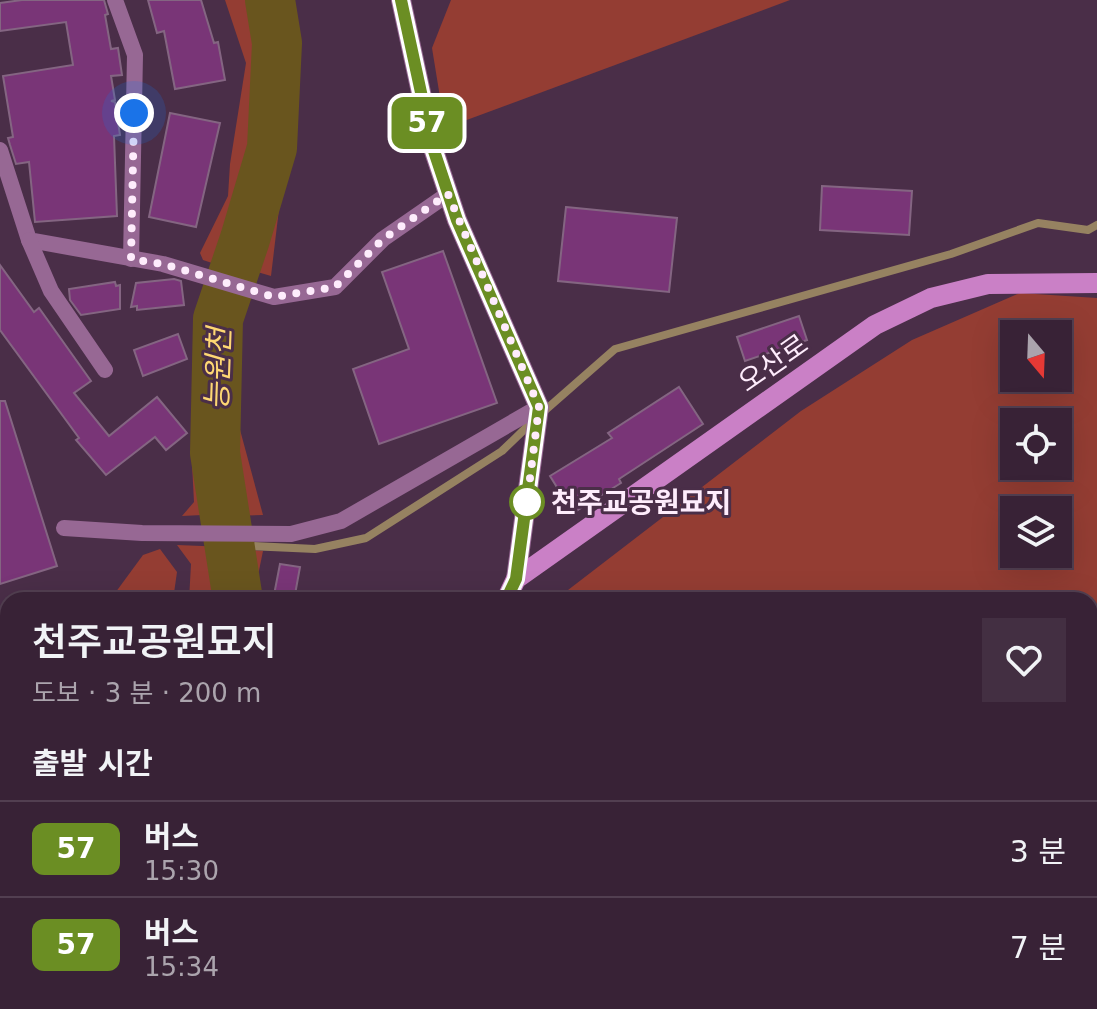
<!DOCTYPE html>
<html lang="ko">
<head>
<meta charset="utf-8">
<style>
  body { margin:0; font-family:"DejaVu Sans","Noto Sans KR",sans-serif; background:#432f42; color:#f1f3f6; height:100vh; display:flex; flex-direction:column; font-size:30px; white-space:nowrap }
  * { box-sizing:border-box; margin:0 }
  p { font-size:26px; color:#aba4ad }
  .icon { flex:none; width:44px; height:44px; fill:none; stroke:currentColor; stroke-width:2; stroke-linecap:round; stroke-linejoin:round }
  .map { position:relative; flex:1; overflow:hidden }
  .sheet { position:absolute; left:0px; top:592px; width:1098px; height:418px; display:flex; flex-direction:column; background:#382236; border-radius:24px 24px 0 0; box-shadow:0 8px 32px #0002,0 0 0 2px #523f51 }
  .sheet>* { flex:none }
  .badge { padding:0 16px; border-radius:12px; font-size:28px; line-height:52px }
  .needle { width:52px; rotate:161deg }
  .controls { position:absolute; left:1000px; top:320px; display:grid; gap:16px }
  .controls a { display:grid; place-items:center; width:72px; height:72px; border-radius:0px; background:#382236; box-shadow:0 8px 32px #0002,0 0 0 2px #523f51; font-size:40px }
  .you { position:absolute; width:40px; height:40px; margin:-20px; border:6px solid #fff; border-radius:50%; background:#1a73e8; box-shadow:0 0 0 12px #1a73e833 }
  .map>.badge { position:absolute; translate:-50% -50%; box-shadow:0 0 0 4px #fff }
  h2 { padding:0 32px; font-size:30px; line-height:72px }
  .round { display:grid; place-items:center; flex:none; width:84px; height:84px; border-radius:0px; background:#432f42 }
  .headline { display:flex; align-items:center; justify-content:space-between; height:136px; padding:0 32px }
  h1 { font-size:38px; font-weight:600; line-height:60px }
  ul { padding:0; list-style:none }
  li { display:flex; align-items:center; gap:24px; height:96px; padding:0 32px; border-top:2px solid #523f51 }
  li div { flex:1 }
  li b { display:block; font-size:30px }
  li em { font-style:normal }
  li .badge { min-width:88px; font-weight:700; text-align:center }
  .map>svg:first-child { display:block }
  .green { fill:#943d33; fill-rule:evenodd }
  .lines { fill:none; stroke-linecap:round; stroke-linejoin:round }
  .stream { stroke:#968261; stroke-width:8 }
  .river { stroke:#69551e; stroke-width:50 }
  .building { fill:#793577; stroke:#846582; stroke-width:2 }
  .lane { stroke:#976894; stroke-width:16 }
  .street { stroke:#976894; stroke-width:20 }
  .secondary { stroke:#ca80c6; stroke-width:20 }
  .line-casing { stroke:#fff; stroke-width:18 }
  .line { stroke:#6b8e23; stroke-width:12 }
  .walk { stroke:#feecfc; stroke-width:8; stroke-dasharray:0 14.4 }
  .stop-dot { fill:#fff; stroke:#6b8e23; stroke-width:4 }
  .labels { text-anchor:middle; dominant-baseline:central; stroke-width:6; stroke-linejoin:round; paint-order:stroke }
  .street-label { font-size:28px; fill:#feecfc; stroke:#4a2e48 }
  .stop-label { font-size:28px; font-weight:bold; fill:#feecfc; stroke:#4a2e48; text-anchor:start }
  .water-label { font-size:30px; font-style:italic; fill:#fed773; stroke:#4a2e48 }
</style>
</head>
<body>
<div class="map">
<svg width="1097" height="1009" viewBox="0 0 1097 1009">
  <rect width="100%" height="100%" fill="#4a2e48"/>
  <g class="green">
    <path d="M225,0H264L273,46L267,145L230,269L203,260L200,253L228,196L230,164L246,63Z"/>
    <path d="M274,0H279L288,50L287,142L271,276L240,267C272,182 291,90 274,0Z"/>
    <path d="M451,0H790L445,128L432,48Z"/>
    <path d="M209,292L222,297L216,318L213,453L223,514L182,516L194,502L192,464L205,411L203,318Z"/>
    <path d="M1020,293L1097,298V1009H538L536,1002H1090V600H555L801,411L912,340ZM1014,334H1058V378H1014ZM1014,422H1058V466H1014ZM1014,510H1058V554H1014Z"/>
    <path d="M229,297L245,304L232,342L235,379L239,426L263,515L229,516L218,452L220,319Z"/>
    <path d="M177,545L227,547L228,600H189L191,564Z"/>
    <path d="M160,549L177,572L173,600H110L143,555Z"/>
    <path d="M235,549L263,551L253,600H241Z"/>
  </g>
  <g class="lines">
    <g class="stream">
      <path d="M542,413L615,349L951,254L1038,223L1088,230L1097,225"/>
      <path d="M230,545L315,549L366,538L502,451L532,422"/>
    </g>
    <g class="river">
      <path d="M238,600L215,453L218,319L245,239L272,148L277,43L270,0"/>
      <path d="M55,1009L58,1002"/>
    </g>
  </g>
  <g class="building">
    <path d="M22,0H104L108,14L105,15L111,49L118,48L122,75L111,76L115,100L111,101L115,102L120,135L114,136L117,216L35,222L29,162L16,164L10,145L8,138L13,137L3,76L73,65L66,22L0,31V3Z"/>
    <path d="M148,0H201L214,43L218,42L225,80L175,89L164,31L157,33Z"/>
    <path d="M170,113L220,123L196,227L149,217Z"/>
    <path d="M822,186L912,191L909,235L820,230Z"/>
    <path d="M566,207L677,218L669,292L558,281Z"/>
    <path d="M443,251L497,403L379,444L353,369L409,349L382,272Z"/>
    <path d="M0,265L34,312L39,308L91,381L74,393L109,436L157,397L187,433L166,450L155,437L106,475L76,440L79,438L0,330Z"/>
    <path d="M174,279L181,281L184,305L137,310V306L131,307L136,283Z"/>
    <path d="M115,282L116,286L120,285V309L81,315L70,300L69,289Z"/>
    <path d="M799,316L807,340L745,361L737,337Z"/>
    <path d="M178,334L187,359L143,376L134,350Z"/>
    <path d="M679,387L703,424L619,479L621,483L573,513L550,476L612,438L608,433Z"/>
    <path d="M0,401H5L57,566L0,584Z"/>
    <path d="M280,564L300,567L294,600H273Z"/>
  </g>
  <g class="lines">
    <g class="lane">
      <path d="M115,0L135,55L131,259"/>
      <path d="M0,150L29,240L163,264L274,297L335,287L383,239L448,194"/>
      <path d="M29,240L51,291L105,370"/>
      <path d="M64,528L142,533L291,534L341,521L539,407"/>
    </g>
    <path class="street" d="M401,0L433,148L457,220L539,407L516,579"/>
    <g class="secondary">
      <path d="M506,600L516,579L875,325L931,298L988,284L1097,283"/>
      <path d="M414,1009V1002"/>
    </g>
  </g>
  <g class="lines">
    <g class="line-casing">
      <path id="line" d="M401,0L433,148L457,220L539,407L516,579L506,600"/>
    </g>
    <use href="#line" class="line"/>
    <path class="walk" d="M134,113L131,259L163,264L274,297L335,287L383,239L448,194L539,407L527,502"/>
  </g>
  <circle class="stop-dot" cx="527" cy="502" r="16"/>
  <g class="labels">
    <g class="street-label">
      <text transform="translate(773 363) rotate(-35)">오산로</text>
    </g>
    <g class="stop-label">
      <text x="551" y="502">천주교공원묘지</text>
    </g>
    <g class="water-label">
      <text transform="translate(218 369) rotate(-88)">능원천</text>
    </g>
  </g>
</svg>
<div class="controls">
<a><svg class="needle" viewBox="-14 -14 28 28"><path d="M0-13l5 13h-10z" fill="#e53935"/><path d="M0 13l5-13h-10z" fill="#aba4ad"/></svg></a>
<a><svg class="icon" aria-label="locate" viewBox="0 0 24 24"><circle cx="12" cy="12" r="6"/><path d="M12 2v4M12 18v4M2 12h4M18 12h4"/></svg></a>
<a><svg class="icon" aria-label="layers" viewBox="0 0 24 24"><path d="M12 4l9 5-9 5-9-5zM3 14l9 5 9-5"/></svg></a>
</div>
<div class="you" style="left:134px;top:113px"></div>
<b class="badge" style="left:427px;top:123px;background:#6b8e23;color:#fff">57</b>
<section class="sheet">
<div class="headline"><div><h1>천주교공원묘지</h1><p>도보 · 3 분 · 200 m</p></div><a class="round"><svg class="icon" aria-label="heart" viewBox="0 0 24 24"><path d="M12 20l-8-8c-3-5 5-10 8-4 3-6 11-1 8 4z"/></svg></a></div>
<h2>출발 시간</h2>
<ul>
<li><span class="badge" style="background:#6b8e23;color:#fff">57</span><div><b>버스</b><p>15:30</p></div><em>3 분</em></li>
<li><span class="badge" style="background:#6b8e23;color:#fff">57</span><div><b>버스</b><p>15:34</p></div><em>7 분</em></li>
</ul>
</section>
</div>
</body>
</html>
